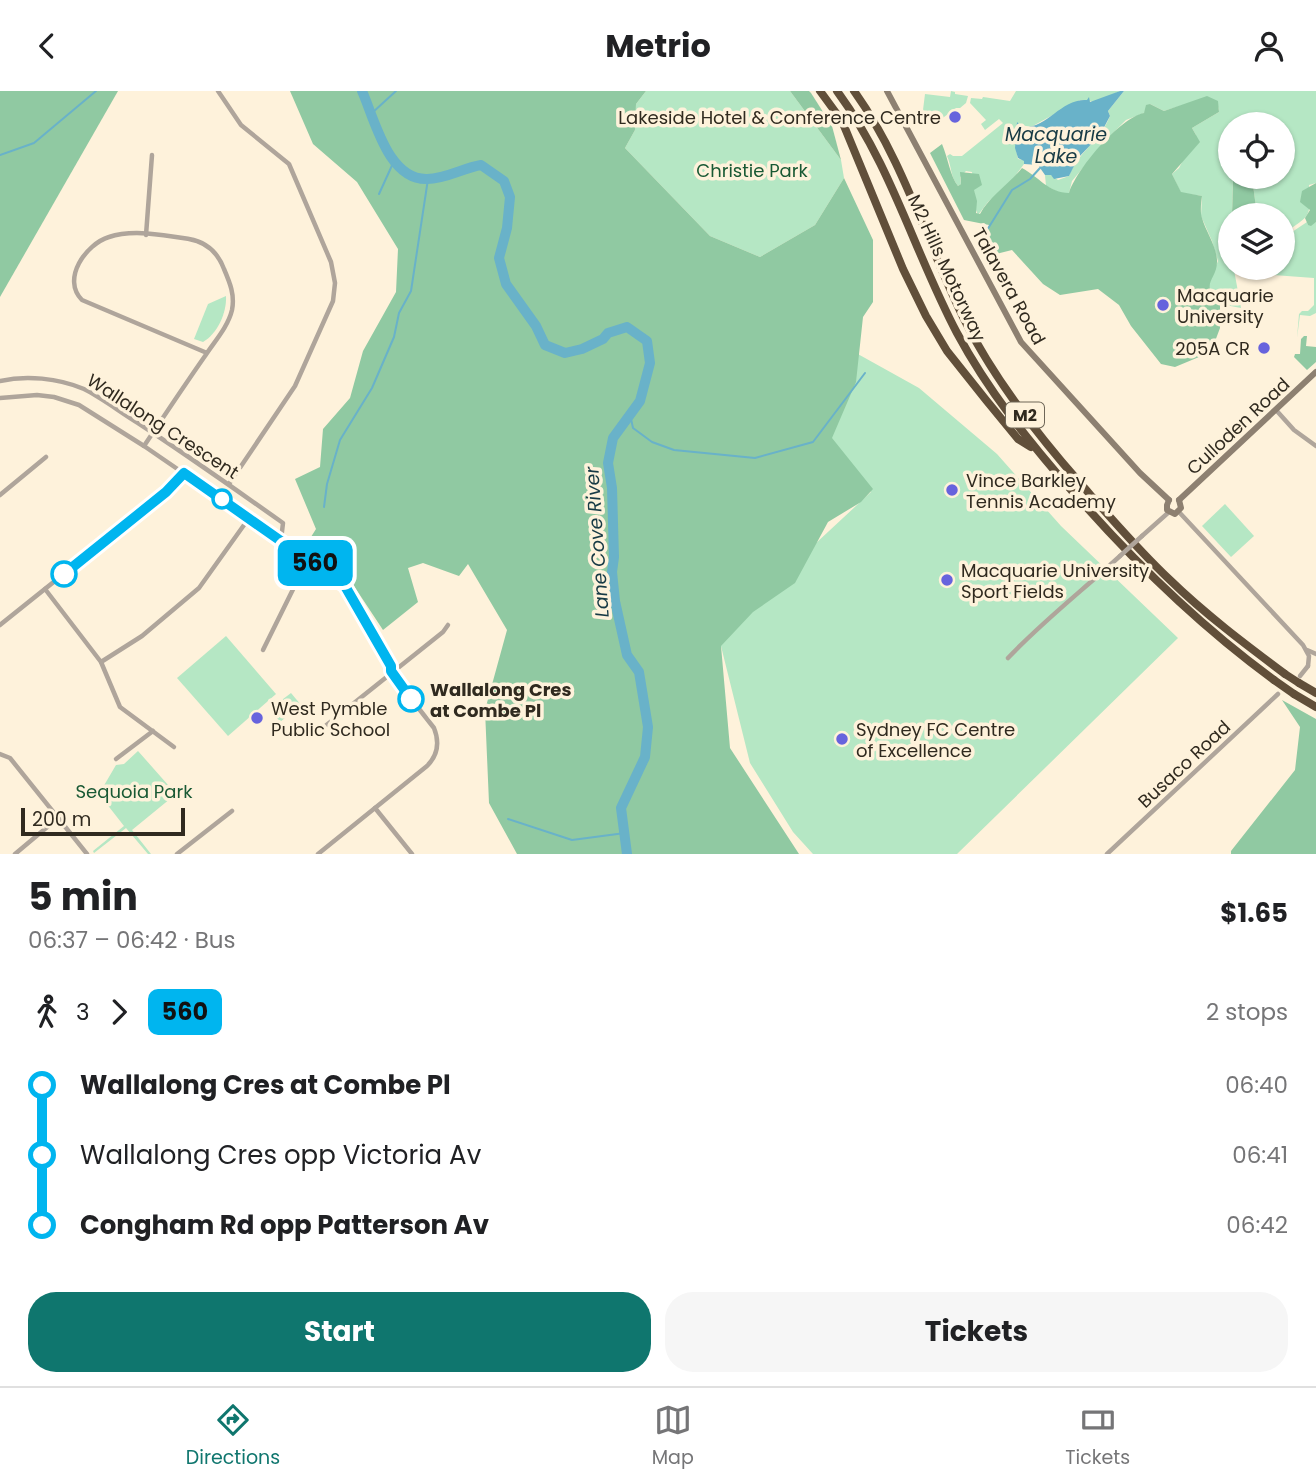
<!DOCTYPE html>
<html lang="en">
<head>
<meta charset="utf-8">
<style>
  body { margin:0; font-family:Poppins,sans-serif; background:#f6f6f6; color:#202124; height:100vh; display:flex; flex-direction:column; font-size:26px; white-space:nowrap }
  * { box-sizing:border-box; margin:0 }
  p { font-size:23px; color:#757577 }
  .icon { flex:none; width:38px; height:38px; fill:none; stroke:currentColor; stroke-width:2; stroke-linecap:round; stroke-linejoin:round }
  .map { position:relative; height:763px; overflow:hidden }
  .details { display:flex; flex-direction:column; background:#fff; flex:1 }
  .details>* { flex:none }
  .badge { padding:0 14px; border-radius:10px; font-size:24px; line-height:46px }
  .fabs { position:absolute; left:1218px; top:21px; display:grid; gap:14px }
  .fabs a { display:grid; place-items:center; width:77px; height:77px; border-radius:50%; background:#fff; box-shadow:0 2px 5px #0004; font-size:35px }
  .scale { position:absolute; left:21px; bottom:18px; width:164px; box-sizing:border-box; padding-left:7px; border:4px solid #302a1f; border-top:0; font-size:19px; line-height:24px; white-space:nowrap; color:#302a1f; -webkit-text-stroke:5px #fef2db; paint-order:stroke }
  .map>.badge { position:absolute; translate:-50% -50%; box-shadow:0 0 0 4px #fff }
  .legs { display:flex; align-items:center; gap:10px; height:77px; padding:0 28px; font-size:23px }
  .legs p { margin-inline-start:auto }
  .head { display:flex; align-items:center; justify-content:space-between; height:119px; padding:0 28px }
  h1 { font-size:38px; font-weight:700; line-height:52px }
  .primary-button { display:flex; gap:14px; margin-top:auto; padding:14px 28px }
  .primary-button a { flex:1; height:80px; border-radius:28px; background:#0f766e; color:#fff; font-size:28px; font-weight:700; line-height:80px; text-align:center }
  .primary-button a+a { background:#f6f6f6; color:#202124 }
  ul { padding:0 28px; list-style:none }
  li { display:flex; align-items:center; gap:24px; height:70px; font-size:26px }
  li i { display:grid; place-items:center; width:10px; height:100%; margin:0 9px; background:currentColor }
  li i::after { content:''; width:18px; height:18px; margin:-9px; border:5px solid; border-radius:50%; background:#fff }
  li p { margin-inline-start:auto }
  li:first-child i { background:linear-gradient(#0000 50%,currentColor 0) }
  li:last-child i { background:linear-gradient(currentColor 50%,#0000 0) }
  header { display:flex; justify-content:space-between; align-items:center; height:91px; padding:0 28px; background:#fff; font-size:32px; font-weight:700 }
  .menu { display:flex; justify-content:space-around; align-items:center; height:98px; border-top:2px solid #e0e0e0; background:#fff; font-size:19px; color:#757577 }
  .menu a { display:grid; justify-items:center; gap:4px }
  .menu .current { color:#0f766e }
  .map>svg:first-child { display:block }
  .green { fill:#b5e7c4 }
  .forest { fill:#90c9a2 }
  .water { fill:#69b2c9 }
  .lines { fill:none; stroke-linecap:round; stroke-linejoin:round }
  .stream { stroke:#69b2c9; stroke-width:2 }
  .river { stroke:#69b2c9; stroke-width:10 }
  .street { stroke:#afa59b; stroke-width:4.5 }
  .secondary { stroke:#8d8071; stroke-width:6 }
  .highway { stroke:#614f3a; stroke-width:8 }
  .street-bridge { stroke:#afa59b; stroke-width:4.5 }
  .highway-bridge { stroke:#614f3a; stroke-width:8 }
  .line-1-casing { stroke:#fff; stroke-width:16 }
  .line-1 { stroke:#00b5ef; stroke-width:10 }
  .poi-dot { fill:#6763dd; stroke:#fef2db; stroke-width:2.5 }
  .stop-1-dot { fill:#fff; stroke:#00b5ef; stroke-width:3.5 }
  .labels { text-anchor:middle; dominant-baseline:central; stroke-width:7; stroke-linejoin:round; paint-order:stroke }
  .shield { fill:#fef2db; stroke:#6e6657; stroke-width:2 }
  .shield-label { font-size:16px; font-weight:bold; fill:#302a1f }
  .poi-label { font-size:18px; fill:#302a1f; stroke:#fef2db; text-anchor:start }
  .park-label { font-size:18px; fill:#195934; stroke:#fef2db }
  .street-label { font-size:18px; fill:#302a1f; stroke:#fef2db }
  .stop-label { font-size:18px; font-weight:bold; fill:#302a1f; stroke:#fef2db; text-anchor:start }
  .water-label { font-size:19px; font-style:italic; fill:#173a45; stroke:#fef2db }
</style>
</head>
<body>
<header><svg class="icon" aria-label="back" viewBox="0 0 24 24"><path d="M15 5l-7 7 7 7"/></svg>Metrio<svg class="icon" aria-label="person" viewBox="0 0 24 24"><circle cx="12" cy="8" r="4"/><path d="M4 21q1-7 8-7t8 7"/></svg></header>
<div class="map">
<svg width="1316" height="763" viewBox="0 0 1316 763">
  <rect width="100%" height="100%" fill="#fef2db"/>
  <g class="green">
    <path d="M646,0H790L841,69L844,87L815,134L760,166L710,145L625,57L635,39L636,13Z"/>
    <path d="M951,0L955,1V3L968,5L966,12L960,17H956L940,29H930L923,19L925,3L950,6Z"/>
    <path d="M1016,0H1120L1096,11L1080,9L1031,36L1021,34C1015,44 1015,56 1018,68L1024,69V73L1009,93L988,111L978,124L976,119L972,81L966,80L960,86L961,93L958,95C950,85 952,76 947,65L950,63L953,65H962L1003,32L999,28L985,39L981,33L986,29L970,12L971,7L982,8L983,6L1010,10Z"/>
    <path d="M1124,0H1316V92L1309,94C1311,128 1310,124 1283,143V124H1257L1252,86H1283V33H1230V86H1237L1233,90L1230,177H1236L1234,179L1241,217L1220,213L1212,205L1208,193L1218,170L1212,150L1201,125L1202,105L1181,102L1172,83L1179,77L1196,44L1192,37L1219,21C1220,0 1179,15 1164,20L1150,13L1144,22L1126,29L1106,49L1072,90L1069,102H1060L1046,95L1045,84H1051L1058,89L1069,85C1078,61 1101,49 1110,25L1108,20Z"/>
    <path d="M1307,131L1308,134L1316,131V222L1310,225L1300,224L1297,247L1299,223L1302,220H1308L1314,214V187L1258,183L1256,177H1283V147Z"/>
    <path d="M748,202L919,297L997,363L1061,435L1178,547L957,763H813L793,741L750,672L718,543L871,401L717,230Z"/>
    <path d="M226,205C227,222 217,243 203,251L194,248L208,213Z"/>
    <path d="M1225,413L1254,445L1231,466L1202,435Z"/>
    <path d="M226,545L276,603L228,645L177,587Z"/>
    <path d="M291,602L301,614L280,631L270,618Z"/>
    <path d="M138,660L176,703L132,739L151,763H148L126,737L94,762L93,760L124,735L99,703L116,674L124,673Z"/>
  </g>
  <g class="forest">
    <path d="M0,0H118L0,206Z"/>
    <path d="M290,0H646L636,13L635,39L625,57L710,145L760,166L815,134L844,87L873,149V211L863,226L856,291L832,347L873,398L861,411L828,431L795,492L753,521L721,555L730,657L799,763H517L489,712L485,619L507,539L468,473L459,485L423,472L408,477L418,511L383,539L348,486L304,457L316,438L295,388L320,376L323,338L350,307L363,260L396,201L398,158L357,91L313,53Z"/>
    <path d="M790,0H809L811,2L832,35L841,69Z"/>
    <path d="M1207,5L1218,10L1219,21L1192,37L1200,51L1172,83L1181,101L1202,105C1201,112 1200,121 1202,127C1206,141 1216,154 1217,169C1218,190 1198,191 1220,213V237L1211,261L1175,276L1161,273L1131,235L1119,214L1098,198L1060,204L1043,193L1012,159L992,164L982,158L989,134L964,129L930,62L942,53C948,67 950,85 958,95L961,93L960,81L979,83L982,94L974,99L977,110L976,122L980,123C989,106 1009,93 1022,77C1039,86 1049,102 1069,102C1076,79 1119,27 1144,22L1146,14L1150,13L1164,20Z"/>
    <path d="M1237,86H1252L1257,124H1232L1233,90Z"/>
    <path d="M1316,92V131L1311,135L1308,134L1305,127L1310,119L1300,111L1302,100Z"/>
    <path d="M1304,245H1307L1306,255L1316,256V271L1307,279L1294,266L1295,263H1300L1301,248Z"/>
    <path d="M1282,609L1316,628V763H1231V760L1295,679L1300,636Z"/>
  </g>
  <path class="water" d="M1120,0H1124L1108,20L1110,25L1100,44L1078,67L1069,85L1054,88L1051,84H1045L1038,74L1024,73V70L1018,67L1015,57L1017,31L1022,36C1046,39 1061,7 1087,9L1089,6L1090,11Z"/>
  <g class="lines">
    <g class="stream">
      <path d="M372,22L396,0"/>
      <path d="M0,64L34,52L96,0"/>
      <path d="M379,103L394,70"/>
      <path d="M979,152L1012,99L1030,88L1040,77"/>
      <path d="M630,323L633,337L652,351L674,359L755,367L813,351L865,282"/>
      <path d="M324,416L327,393L340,349L372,297L394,246L399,222L411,200L428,88"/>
      <path d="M508,728L572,749L625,742"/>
    </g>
    <path class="river" d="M362,0C375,29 388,89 427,88C446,88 463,77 481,74L504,90L510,106L507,137L499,167L506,193L536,235L545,254L565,262L582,258L603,248L608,242L627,236L647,250L650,272L640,310L613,347L608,372L612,397L614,466L612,481L615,510L627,564L639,581L648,636L645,666L621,717L627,763"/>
    <g class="street">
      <path d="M218,0L241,34L289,73L331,171L335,192L333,210L295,295L229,393"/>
      <path d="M146,144L152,64"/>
      <path d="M0,290C26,284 58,287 84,298C102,307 120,321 138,332C187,364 235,398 283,432L281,449"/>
      <path d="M0,307L37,304L54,306L79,314L144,355L336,487C358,506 378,549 391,575V581"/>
      <path d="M1276,319L1294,339L1316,355"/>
      <path d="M144,355C164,325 184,295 205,265C214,251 228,236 232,219C235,204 230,192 224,178C218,162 206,151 189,148C165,144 132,138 109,146C86,153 61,188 82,209L207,262"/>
      <path d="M0,404L46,366"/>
      <path d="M1179,421L1303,554L1309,565L1308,575"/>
      <path d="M1142,445L1169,421"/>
      <path d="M45,498L101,571L120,616L174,656"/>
      <path d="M0,534L166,401L184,382"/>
      <path d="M263,559L308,468"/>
      <path d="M1307,559L1316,563"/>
      <path d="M1008,567C1043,530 1083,499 1120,465"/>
      <path d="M101,571L142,545L199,497L249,427"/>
      <path d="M1300,585L1308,575"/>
      <path d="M324,636L443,541L448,534"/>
      <path d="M0,663L10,667L87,763"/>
      <path d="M116,668L153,640"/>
      <path d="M375,717L412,763"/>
      <path d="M15,763L58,727"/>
      <path d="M177,763L232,720"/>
      <path d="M318,763L427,675C438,664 440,652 434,637L387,577L372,542"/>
      <path d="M1107,763L1278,603"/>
    </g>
    <g class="secondary">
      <path d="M887,0L1021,251L1140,382L1169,409"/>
      <path d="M1169,409L1167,414V419L1175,423L1181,417L1179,409"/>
      <path d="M1179,409L1316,281"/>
    </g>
    <g class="highway">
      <path d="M820,0L842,30L903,178L926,225L947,260L986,309L1018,348L1031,356"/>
      <path d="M837,0C891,73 915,163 957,242C988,300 1030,352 1073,401C1134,471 1199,534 1274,589"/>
      <path d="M854,0C903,68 927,153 964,228C994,288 1036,342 1080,392C1109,425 1138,459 1170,489C1205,523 1245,553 1285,583"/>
      <path d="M1299,592L1316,602"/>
      <path d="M1294,603L1316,616"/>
    </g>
    <path class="street-bridge" d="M1120,465L1142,445"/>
    <g class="highway-bridge">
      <path d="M1285,583L1299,592"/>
      <path d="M1274,589L1294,603"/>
    </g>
  </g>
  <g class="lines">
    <g class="line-1-casing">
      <path id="line-1" d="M64,483L166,401L184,382L345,495L391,575V580L411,608"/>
    </g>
    <use href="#line-1" class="line-1"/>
  </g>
  <g class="poi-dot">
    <circle cx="955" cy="26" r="7"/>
    <circle cx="1163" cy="214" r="7"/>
    <circle cx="1264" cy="257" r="7"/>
    <circle cx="952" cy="399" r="7"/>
    <circle cx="947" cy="489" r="7"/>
    <circle cx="257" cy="627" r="7"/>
    <circle cx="842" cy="648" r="7"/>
  </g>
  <g class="stop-1-dot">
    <circle cx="222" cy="408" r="9"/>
    <circle cx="64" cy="483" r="12"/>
    <circle cx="411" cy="608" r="12"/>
  </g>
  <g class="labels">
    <rect class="shield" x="1006" y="311.5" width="38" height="25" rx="5"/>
    <g class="shield-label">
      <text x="1025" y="324">M2</text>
    </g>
    <g class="poi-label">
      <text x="941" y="26" text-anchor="end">Lakeside Hotel &amp; Conference Centre</text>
      <text x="1177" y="204">Macquarie<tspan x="1177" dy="21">University</tspan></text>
      <text x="1250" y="257" text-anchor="end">205A CR</text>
      <text x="966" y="389">Vince Barkley<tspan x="966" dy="21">Tennis Academy</tspan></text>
      <text x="961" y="479">Macquarie University<tspan x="961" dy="21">Sport Fields</tspan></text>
      <text x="271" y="617">West Pymble<tspan x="271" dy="21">Public School</tspan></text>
      <text x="856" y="638">Sydney FC Centre<tspan x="856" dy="21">of Excellence</tspan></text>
    </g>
    <g class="park-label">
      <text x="752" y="79">Christie Park</text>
      <text x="134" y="700">Sequoia Park</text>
    </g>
    <g class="street-label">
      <text transform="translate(947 177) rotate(65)">M2 Hills Motorway</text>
      <text transform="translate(1009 195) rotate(61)">Talavera Road</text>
      <text transform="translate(163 335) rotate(33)">Wallalong Crescent</text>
      <text transform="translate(1238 335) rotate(-43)">Culloden Road</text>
      <text transform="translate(1184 673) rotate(-43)">Busaco Road</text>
    </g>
    <g class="stop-label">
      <text x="430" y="598">Wallalong Cres<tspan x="430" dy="21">at Combe Pl</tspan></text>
    </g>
    <g class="water-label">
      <text x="1056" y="43">Macquarie<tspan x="1056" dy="22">Lake</tspan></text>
      <text transform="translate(597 451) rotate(-94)">Lane Cove River</text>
    </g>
  </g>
</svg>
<div class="fabs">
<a><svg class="icon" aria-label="locate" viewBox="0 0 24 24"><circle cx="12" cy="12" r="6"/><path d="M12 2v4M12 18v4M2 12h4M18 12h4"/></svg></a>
<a><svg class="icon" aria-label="layers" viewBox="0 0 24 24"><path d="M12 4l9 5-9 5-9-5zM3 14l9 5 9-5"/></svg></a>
</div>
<div class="scale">200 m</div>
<b class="badge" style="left:315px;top:472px;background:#00b5ef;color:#111">560</b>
</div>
<section class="details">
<div class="head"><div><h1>5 min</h1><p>06:37 – 06:42 · Bus</p></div><b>$1.65</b></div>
<div class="legs"><svg class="icon" aria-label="walk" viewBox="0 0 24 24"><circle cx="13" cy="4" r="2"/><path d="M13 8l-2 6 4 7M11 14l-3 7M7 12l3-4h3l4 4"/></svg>3<svg class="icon" aria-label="forward" viewBox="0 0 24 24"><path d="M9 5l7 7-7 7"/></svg><b class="badge" style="background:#00b5ef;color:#111">560</b><p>2 stops</p></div>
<ul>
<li><i style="color:#00b5ef"></i><b>Wallalong Cres at Combe Pl</b><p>06:40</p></li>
<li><i style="color:#00b5ef"></i><span>Wallalong Cres opp Victoria Av</span><p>06:41</p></li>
<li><i style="color:#00b5ef"></i><b>Congham Rd opp Patterson Av</b><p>06:42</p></li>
</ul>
<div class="primary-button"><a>Start</a><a>Tickets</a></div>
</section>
<nav class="menu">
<a class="current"><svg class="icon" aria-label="directions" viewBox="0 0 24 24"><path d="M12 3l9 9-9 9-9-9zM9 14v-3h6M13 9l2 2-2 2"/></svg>Directions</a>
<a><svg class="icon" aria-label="map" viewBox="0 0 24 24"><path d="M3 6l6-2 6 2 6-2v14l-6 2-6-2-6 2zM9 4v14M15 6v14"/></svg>Map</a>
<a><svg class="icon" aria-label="tickets" viewBox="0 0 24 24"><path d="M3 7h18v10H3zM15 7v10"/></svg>Tickets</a>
</nav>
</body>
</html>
